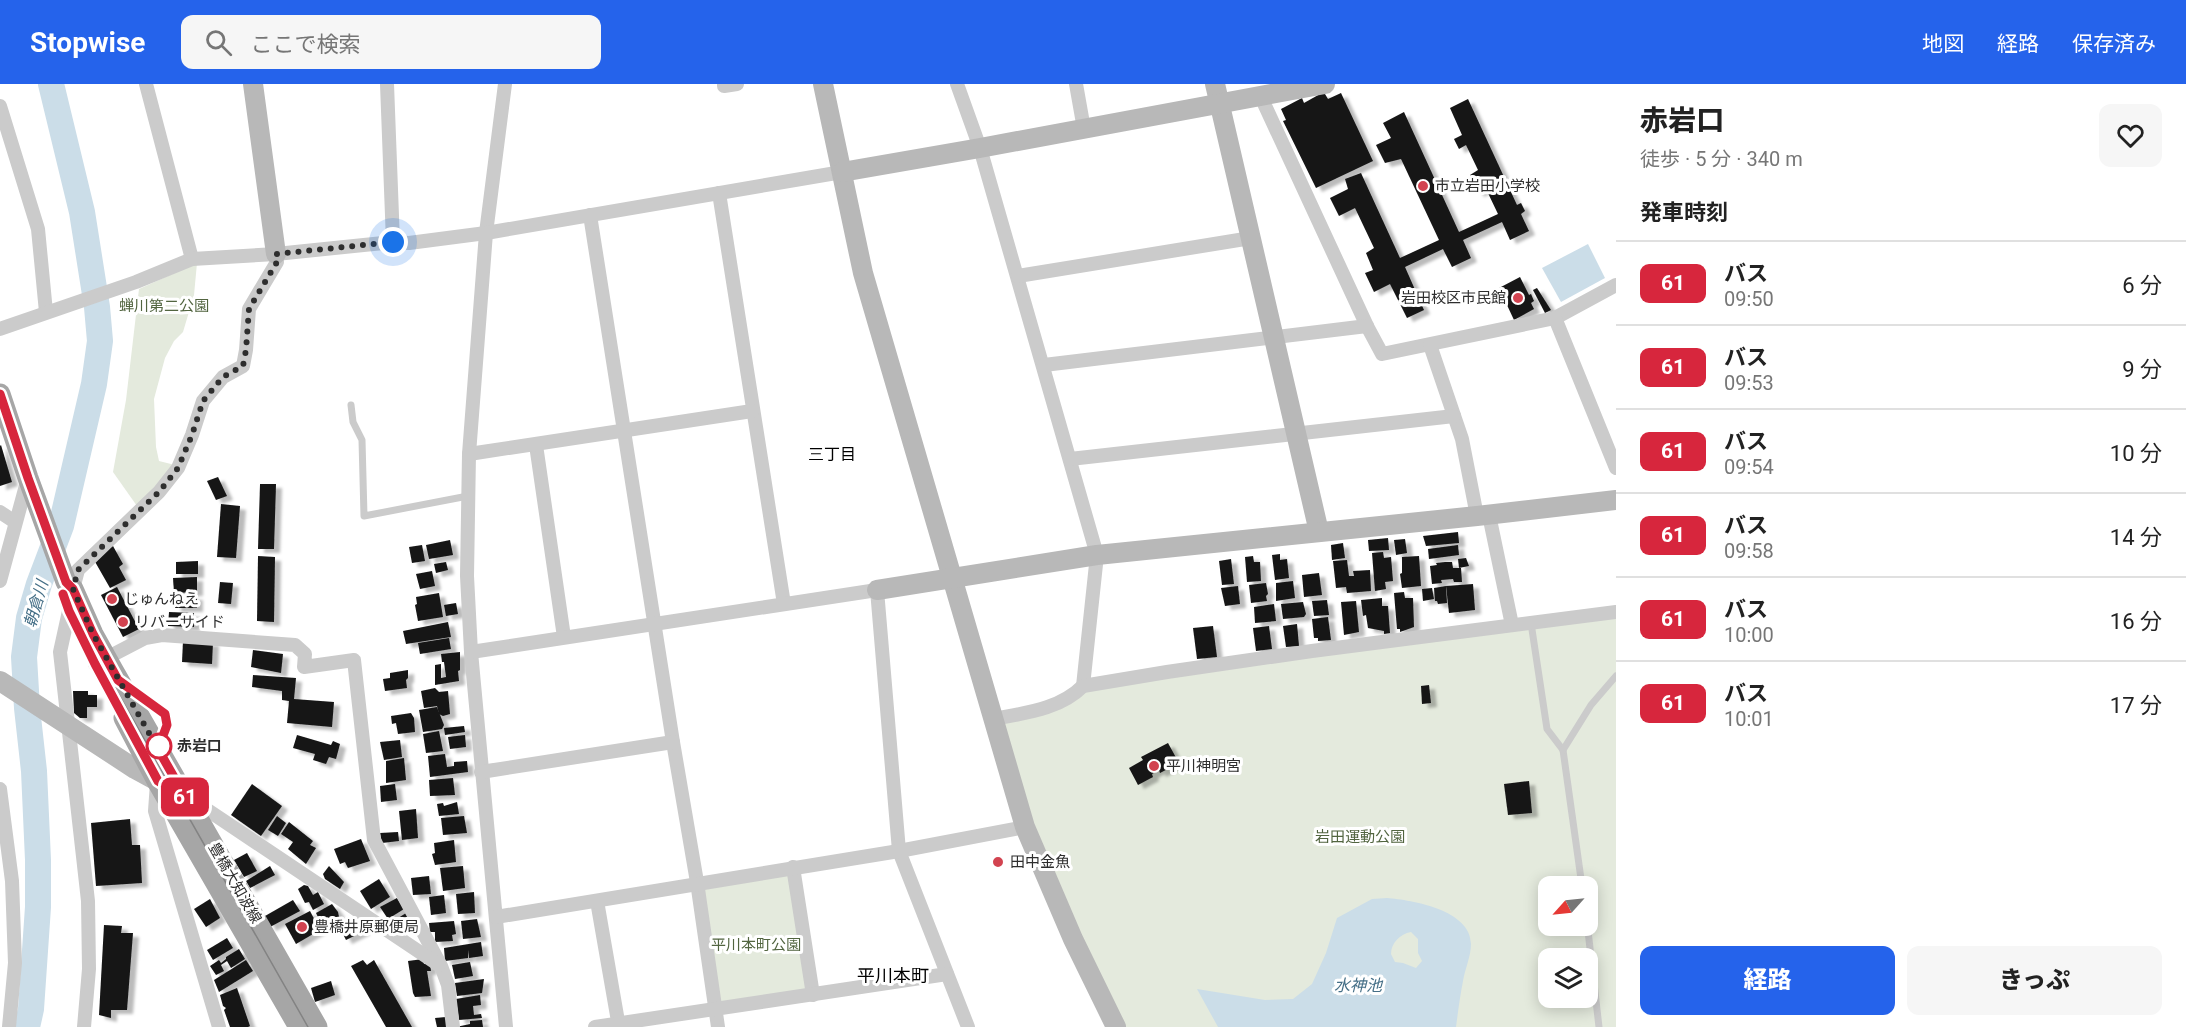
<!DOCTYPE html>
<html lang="ja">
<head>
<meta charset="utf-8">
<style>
  body { margin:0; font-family:Roboto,"Noto Sans JP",sans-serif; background:#f6f6f6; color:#222; height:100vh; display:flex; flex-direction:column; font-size:22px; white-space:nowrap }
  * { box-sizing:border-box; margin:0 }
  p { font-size:20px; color:#767676 }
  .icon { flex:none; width:33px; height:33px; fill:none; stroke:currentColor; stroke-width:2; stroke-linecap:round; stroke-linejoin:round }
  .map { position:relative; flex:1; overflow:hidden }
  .details { display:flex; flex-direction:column; background:#fff; width:570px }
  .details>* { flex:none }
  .badge { padding:0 12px; border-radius:9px; font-size:21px; line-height:39px }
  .needle { width:39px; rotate:243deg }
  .fabs { position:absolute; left:1538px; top:792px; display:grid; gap:12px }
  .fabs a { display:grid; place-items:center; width:60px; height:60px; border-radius:12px; background:#fff; box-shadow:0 3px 15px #0003; font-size:30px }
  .you { position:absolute; width:30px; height:30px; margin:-15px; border:4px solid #fff; border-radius:50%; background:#1a73e8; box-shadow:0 0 0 9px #1a73e833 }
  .map>.badge { position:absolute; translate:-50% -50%; box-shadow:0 0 0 3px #fff }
  h2 { padding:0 24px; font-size:22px; line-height:54px }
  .round { display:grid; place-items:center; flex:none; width:63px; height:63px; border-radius:12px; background:#f6f6f6 }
  .overview { display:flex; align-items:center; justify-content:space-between; height:102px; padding:0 24px }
  h1 { font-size:28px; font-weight:800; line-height:45px }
  .action { display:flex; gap:12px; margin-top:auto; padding:12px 24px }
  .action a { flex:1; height:69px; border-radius:12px; background:#2563eb; color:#fff; font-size:24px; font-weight:800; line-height:69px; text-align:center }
  .action a+a { background:#f6f6f6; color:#222 }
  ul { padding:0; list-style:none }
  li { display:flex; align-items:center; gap:18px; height:84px; padding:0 24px; border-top:2px solid #e0e0e0 }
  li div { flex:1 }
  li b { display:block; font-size:22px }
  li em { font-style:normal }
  li .badge { min-width:66px; font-weight:700; text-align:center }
  header { display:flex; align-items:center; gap:36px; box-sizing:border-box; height:84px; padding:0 30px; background:#2563eb; color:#fff }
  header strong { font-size:28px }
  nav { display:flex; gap:33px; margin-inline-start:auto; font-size:21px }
  .search { width:420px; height:54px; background:#f6f6f6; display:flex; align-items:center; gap:15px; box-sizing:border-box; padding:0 21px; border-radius:12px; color:#767676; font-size:22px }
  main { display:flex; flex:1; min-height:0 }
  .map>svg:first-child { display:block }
  .green { fill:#e4eadd; fill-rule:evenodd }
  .water { fill:#cbdde8; fill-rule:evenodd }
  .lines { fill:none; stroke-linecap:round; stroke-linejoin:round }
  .river { stroke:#cbdde8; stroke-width:26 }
  .building { fill:#151515; filter:url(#shadow) }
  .lane { stroke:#cbcbcb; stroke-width:7 }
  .street { stroke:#cbcbcb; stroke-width:14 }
  .secondary { stroke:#b8b8b8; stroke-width:20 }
  .primary { stroke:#a6a6a6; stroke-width:21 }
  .tram { stroke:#838383; stroke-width:1.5 }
  .line-casing { stroke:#fff; stroke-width:14 }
  .line { stroke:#d7263d; stroke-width:9 }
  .walk { stroke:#2e2e2e; stroke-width:6; stroke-dasharray:0 10.8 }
  .poi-dot { fill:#d24350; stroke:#fff; stroke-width:2 }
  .stop-dot { fill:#fff; stroke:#d7263d; stroke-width:3 }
  .labels { text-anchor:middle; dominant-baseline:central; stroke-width:6; stroke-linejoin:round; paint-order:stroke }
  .poi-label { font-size:15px; fill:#2e2e2e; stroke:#fff; text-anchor:start }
  .park-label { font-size:15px; fill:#526540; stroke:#fff }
  .stop-label { font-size:15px; font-weight:bold; fill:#2e2e2e; stroke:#fff; text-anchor:start }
  .street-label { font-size:15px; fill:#2e2e2e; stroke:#fff }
  .neighbourhood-label { font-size:16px; fill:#000; stroke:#fff }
  .water-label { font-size:16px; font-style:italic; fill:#456f87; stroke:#fff }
  .quarter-label { font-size:18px; fill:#000; stroke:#fff }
</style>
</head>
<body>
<header>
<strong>Stopwise</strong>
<div class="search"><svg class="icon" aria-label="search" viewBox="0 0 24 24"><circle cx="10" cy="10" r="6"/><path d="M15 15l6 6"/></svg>ここで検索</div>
<nav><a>地図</a><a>経路</a><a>保存済み</a></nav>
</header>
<main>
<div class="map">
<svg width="1616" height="943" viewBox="0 0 1616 943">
  <defs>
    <filter id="shadow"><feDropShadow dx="6" dy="4" stdDeviation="1.5" flood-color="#0004"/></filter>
  </defs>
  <rect width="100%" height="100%" fill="#fff"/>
  <g class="green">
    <path d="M197,179L194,211L183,248L174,257L165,274L154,315L156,363L159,377L175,381L137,422L113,388L126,316L139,205Z"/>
    <path d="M1616,528V943H1116L1073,855L993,635L1044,625L1083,602ZM1548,802H1587V842H1548ZM1548,874H1587V914H1548Z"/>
    <path d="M793,783L813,911L724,924L715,915L699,810L710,799Z"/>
  </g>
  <g class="water">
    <path d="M1588,160L1605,194L1561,218L1542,184Z"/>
    <path d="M1387,814C1412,816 1471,826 1471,860C1471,872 1465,885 1463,897C1460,912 1458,928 1456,943H1218L1197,905L1265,916L1293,915L1312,900L1326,869L1337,834L1372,815ZM1411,848L1418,855V869L1422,877L1416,884L1403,879L1395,878L1391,870C1391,859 1400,850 1411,848Z"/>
  </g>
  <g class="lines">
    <path class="river" d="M27,943L31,925L38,823V776L34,687L27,624L24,573L29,534L39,500L61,442L94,300L100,257L97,223L82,128L51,0"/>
  </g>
  <g class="building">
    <path d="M1341,9L1373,77L1316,104L1283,37L1286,36L1281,25L1302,14L1304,19L1320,10H1325L1328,15Z"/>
    <path d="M1468,15L1517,121L1521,119L1525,127L1521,130L1529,147L1510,156L1502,138L1463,156L1471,174L1452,183L1443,165L1405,183L1424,226L1407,234L1390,200L1374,208L1365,189L1373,186L1366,169L1374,164L1355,124L1339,132L1330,114L1348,105L1345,95L1361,89L1400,174L1439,156L1401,75L1385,79L1376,61L1391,54L1383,39L1404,28L1459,148L1498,130L1486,105L1478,109L1470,91L1478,86L1466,61L1459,65L1454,55L1462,51L1450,24Z"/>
    <path d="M1520,193L1529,211L1531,210L1534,217L1531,219L1534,225L1514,236L1499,204Z"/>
    <path d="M1537,204L1551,226L1545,229L1533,206Z"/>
    <path d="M1,361L12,398L0,402V362Z"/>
    <path d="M218,393L227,412L216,416L207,397Z"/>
    <path d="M260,400H276L274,465H258Z"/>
    <path d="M221,420L240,422L236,474L217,473Z"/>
    <path d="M1458,448L1459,459L1426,462L1423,452Z"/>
    <path d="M1388,454L1389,466L1369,467L1368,456Z"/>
    <path d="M1405,455L1407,469L1396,471L1394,456Z"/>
    <path d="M450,456L453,471L429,475L426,461Z"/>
    <path d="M1343,459L1345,474L1332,476L1331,461Z"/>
    <path d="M422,461L425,477L412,479L409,463Z"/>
    <path d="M1458,461L1459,471L1429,475L1428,465Z"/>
    <path d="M113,462L123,480L119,483L126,496L110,504L94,476L101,469Z"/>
    <path d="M1383,468L1384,474L1391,473L1393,497L1385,498L1386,505L1375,507L1372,469Z"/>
    <path d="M1280,470V476L1287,475L1289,494L1275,496L1272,471Z"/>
    <path d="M258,472L275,473L274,538L257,537Z"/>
    <path d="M1253,472L1254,478H1260L1261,497L1247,498L1245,473Z"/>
    <path d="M1419,472L1421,502L1402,504L1400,490L1402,489V473Z"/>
    <path d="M1466,474L1469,482L1459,484L1458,475Z"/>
    <path d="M1231,475L1234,500L1222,501L1219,477Z"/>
    <path d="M1347,476L1349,492H1354L1353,487L1370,486L1371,507L1347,509L1346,503L1336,504L1333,477Z"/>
    <path d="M198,477V490H176V478Z"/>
    <path d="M446,478L448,486L436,489L434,480Z"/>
    <path d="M1445,478H1452L1453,484H1461L1462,498H1454L1453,495L1441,496L1442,499L1432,500L1430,482L1437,481L1436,479Z"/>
    <path d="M432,487L435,502L420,505L416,490Z"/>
    <path d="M1319,489L1322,511L1304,513L1302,491Z"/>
    <path d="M197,493V508L174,509L173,494Z"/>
    <path d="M1293,497L1295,514L1276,517V499Z"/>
    <path d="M220,498L233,499L231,520L218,519Z"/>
    <path d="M1266,499L1268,510L1266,512L1267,517L1251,519L1249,501Z"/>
    <path d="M1473,500L1475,526L1449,529L1446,502Z"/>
    <path d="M1238,502L1240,520L1225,522L1221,504Z"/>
    <path d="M1446,502L1447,519L1438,520L1437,517H1435L1434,504Z"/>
    <path d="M117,503L139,545L123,553L101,511Z"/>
    <path d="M1432,504L1434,515L1423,517L1422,505Z"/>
    <path d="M1404,508L1405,514H1413L1414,543L1400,548V545H1397L1394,509Z"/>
    <path d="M439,509L443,533L418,537L415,521L417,520L416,513Z"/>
    <rect x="175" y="512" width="22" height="12"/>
    <path d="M1382,514V522H1388L1390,549L1384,550V547L1368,544L1366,531L1363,532L1361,516Z"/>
    <path d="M1327,516L1329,531L1314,532L1312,517Z"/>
    <path d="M1356,517L1359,548L1344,551L1341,518Z"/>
    <path d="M1303,518L1306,530L1304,533L1283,535L1281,520Z"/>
    <path d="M456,519L458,530L446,532L444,521Z"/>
    <path d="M1274,520L1276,537L1255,539L1254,523Z"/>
    <path d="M169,528L194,529V543L168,542Z"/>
    <path d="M1328,533L1331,556L1318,557V554H1314L1312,535Z"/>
    <path d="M448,538L451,553L406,560L403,547Z"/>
    <path d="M1297,540L1299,562L1286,563L1283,542Z"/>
    <path d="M1213,542L1217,573L1197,575L1193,544Z"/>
    <path d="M1269,542L1272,565L1256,567L1253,544Z"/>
    <path d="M449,554L451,565L420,570L418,559Z"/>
    <path d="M183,557L213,558L212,580L182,578Z"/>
    <path d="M253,566L283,570L281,589L251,583Z"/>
    <path d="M460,568V586L458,587L459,597L435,601V581L441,580V594L446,593L444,578H442L441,570Z"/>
    <path d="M408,586V594L406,596L407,604L385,607L383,595L390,594V589Z"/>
    <path d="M253,591L296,594L294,615L334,618L332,643L287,639L289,617L282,616V607L252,603Z"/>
    <path d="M1429,601L1431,619L1422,620L1421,602Z"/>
    <path d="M435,604L439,608L448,607L450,630L443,632L439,630L437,622L424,624L421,607Z"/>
    <path d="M73,607H88V611H97V623H87V634H80L74,629Z"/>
    <path d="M437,623L444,641L442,645L423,648L419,626Z"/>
    <path d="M411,629L414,634L415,648L398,650L396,639L392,640L391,632Z"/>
    <path d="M464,642L465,648L445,651L444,644Z"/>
    <path d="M439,647L443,667L426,669L423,650Z"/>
    <path d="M297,651L331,661L333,657L340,660L336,675L329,673L326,680L313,676L315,670L293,664Z"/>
    <path d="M465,651L466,663L450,665L448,653Z"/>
    <path d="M400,656L402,673L384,676L380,658Z"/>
    <path d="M1168,659L1179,679L1160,689L1159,686L1152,690L1153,693L1138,701L1129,684L1143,676L1141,673Z"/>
    <path d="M445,670L447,683L454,682V678L467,677L468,688L430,693L428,672Z"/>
    <path d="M404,674L406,696L386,699V677Z"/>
    <path d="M453,694L455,711L430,712L429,696Z"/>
    <path d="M1529,697L1532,729L1508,731L1504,700Z"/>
    <path d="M252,700L282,722L261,752L231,731Z"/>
    <path d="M395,700L397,716L381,718L380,702Z"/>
    <path d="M457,718L459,730L439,732L437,720L443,719L444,722Z"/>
    <path d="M416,725L418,754L402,756L399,727Z"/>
    <path d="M277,732L286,739L278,752L268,746Z"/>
    <path d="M464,732L467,749L443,751L441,734Z"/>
    <path d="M130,735L132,761H140L142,799L96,802L91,739Z"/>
    <path d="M289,738L313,757L310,761L316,764L306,780L288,765L293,758L281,750Z"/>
    <path d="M398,748L399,757L382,759L380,749Z"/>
    <path d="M361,755L370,777L348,784L345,778L340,780L334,765Z"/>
    <path d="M454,756L456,778L435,781L432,770L435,769L434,759Z"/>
    <path d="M247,769L257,787L244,793L234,776Z"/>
    <path d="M270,782L275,791L250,804L246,797Z"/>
    <path d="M329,782L344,798L340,805L325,795L323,790Z"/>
    <path d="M463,782L465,804L443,807L440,784Z"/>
    <path d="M429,792L431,810L413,811L411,794Z"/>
    <path d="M379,795L390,813L371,825L360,807Z"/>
    <path d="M304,801L308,802L313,811L318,808L324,820L313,826L309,818L305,819L298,805Z"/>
    <path d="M474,808L475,829L458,830L456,810Z"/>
    <path d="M444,811L446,829L431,831L429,813Z"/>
    <path d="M397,814L404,825L388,835L380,823Z"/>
    <path d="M210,815L220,834L206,843L194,825Z"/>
    <path d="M293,816L300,827L270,843L265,832Z"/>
    <path d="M332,820L338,828L340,838L324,846L316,829Z"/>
    <path d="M310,827L320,846L296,860L285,840Z"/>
    <path d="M406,829L411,837L400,844L395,836Z"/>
    <path d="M477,835L481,853L463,855L461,837Z"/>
    <path d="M359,837L364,847L346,856L341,846Z"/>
    <path d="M454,837L456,850L452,851L453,857L435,858V848H430L429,839Z"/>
    <path d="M104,841L122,842L121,849H133L127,926H111V934L99,931Z"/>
    <path d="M227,854L233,864L213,876L207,866Z"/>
    <path d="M481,858L483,872L469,874L468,866V874L445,877L444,864Z"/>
    <path d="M239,865L245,875L231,884L227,877L221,881L224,887L216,891L210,882L219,876L221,879L226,875V873Z"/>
    <path d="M423,875L424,880H430L431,887H427L431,912L415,913L413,909L408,877Z"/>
    <path d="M246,876L253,887L219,908L214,896Z"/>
    <path d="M363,876L367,881L374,876L412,943H386L351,882Z"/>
    <path d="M470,878L473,892L455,895L452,881Z"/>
    <path d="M484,895L482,909L457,912L455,899Z"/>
    <path d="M331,897L335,911L315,918L311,904Z"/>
    <path d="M237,904L250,942L248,943H230L224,926L226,924L223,922L220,911Z"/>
    <path d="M480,911L481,921L473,922L474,931L481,930L482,934L459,936L456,915Z"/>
    <path d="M446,933L448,943H437L435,934Z"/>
    <path d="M482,936L483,943H456L470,940V937Z"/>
  </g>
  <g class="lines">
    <g class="lane">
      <path d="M351,321L353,338L362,356L364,432L468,412"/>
      <path d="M1531,539L1547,645L1563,666L1582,802"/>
      <path d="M132,606L165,630C170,641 163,650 159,660"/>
      <path d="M1563,666L1591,621L1616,592"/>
      <path d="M1587,838L1599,943"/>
    </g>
    <g class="street">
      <path d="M146,0L192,175"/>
      <path d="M387,0L393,158"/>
      <path d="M505,0L486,149L469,370L467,492L471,568L506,943"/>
      <path d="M724,0V2L737,0"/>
      <path d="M957,0L980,64L1097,471L1083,602"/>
      <path d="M1076,0L1084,45"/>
      <path d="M1261,13L1367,242L1382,270L1555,234L1616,201"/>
      <path d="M0,22L38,145L46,228"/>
      <path d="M719,109L784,520"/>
      <path d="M590,131L673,658L697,798L718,943"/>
      <path d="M1018,192L1251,154"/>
      <path d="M1555,234L1616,384"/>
      <path d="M0,245L136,198L192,175L276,170L393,158L409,159L486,149L842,88"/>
      <path d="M1430,261L1462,355L1477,432"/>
      <path d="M1044,281L1367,242"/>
      <path d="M536,361L564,553"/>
      <path d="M469,370L752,327"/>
      <path d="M1070,375L1454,332"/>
      <path d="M0,428L15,438"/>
      <path d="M1489,431L1512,541"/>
      <path d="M0,497L28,394"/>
      <path d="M73,505L78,486L159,408L178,384L192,351L203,317L223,293L243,282L246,266L249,225L277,178L276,170"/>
      <path d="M69,527L60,568L88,817L89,885L84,943"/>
      <path d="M471,568L877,506L899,767L968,943"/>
      <path d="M95,580L145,554L162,551L295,561L305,570L304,583L354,576L374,756L441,882L448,901L453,943"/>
      <path d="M993,635C1024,629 1059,626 1083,602L1167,588L1312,567L1616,528"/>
      <path d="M481,688L673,658"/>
      <path d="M157,699L155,727L219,943"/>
      <path d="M0,705L12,797L15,879L9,943"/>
      <path d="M187,716L203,723L439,881"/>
      <path d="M793,783L813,911"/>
      <path d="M597,817L619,943"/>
      <path d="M496,833L899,767L1025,743"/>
      <path d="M595,943L947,890"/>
    </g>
    <g class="secondary">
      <path d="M253,0L276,170"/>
      <path d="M823,0L863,189L1025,743L1073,855L1116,943"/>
      <path d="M1215,0L1319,448"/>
      <path d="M842,88L980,64L1325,0"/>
      <path d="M877,506L1097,471L1477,432L1616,416"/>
      <path d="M0,597L135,685L157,697"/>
    </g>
    <g class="primary">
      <path d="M0,310L28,394L66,498L73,505L93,550L113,586L317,943"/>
      <path d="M124,634L157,697L299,943"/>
    </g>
    <path class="tram" d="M71,515L106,588L308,943"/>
  </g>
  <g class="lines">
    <g class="line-casing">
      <path id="line" d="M0,310L28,394L66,498L73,505L93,550L118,596L165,630L167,641L158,665L187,716L158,697L95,580L69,527L63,510"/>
    </g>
    <use href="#line" class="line"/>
    <path class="walk" d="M159,662L158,665L93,550L73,505L78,486L159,408L178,384L192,351L203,317L223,293L243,282L246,266L249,225L277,178L276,170L393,158"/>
  </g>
  <g class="poi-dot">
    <circle cx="1423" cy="102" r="6"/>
    <circle cx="1518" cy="214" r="6"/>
    <circle cx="112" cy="515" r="6"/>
    <circle cx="123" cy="538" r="6"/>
    <circle cx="1154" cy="682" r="6"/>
    <circle cx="998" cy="778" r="6"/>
    <circle cx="302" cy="843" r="6"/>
  </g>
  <circle class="stop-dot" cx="159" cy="662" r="12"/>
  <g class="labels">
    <g class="poi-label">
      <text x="1435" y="102">市立岩田小学校</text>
      <text x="1506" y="214" text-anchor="end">岩田校区市民館</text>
      <text x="124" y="515">じゅんねえ</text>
      <text x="135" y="538">リバーサイド</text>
      <text x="1166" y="682">平川神明宮</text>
      <text x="1010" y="778">田中金魚</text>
      <text x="314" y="843">豊橋井原郵便局</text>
    </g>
    <g class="park-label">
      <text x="164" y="222">蝉川第二公園</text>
      <text x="1360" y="753">岩田運動公園</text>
      <text x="756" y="861">平川本町公園</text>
    </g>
    <g class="stop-label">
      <text x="177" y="662">赤岩口</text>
    </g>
    <g class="street-label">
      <text transform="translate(235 799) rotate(60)">豊橋大知波線</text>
    </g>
    <g class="neighbourhood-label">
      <text x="832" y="370">三丁目</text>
    </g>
    <g class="water-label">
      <text transform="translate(36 520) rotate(-74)">朝倉川</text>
      <text x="1358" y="901">水神池</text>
    </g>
    <g class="quarter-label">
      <text x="893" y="891">平川本町</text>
    </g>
  </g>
</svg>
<div class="fabs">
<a><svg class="needle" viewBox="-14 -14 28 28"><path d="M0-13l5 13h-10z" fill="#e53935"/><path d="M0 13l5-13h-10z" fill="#767676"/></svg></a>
<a><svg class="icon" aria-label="layers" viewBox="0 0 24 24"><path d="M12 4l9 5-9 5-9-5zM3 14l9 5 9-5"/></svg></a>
</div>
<div class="you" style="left:393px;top:158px"></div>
<b class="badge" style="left:185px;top:713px;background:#d7263d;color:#fff">61</b>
</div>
<section class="details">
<div class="overview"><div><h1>赤岩口</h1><p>徒歩 · 5 分 · 340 m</p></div><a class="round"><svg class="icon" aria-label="heart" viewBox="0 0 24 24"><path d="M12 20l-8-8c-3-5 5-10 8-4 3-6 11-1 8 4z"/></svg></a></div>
<h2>発車時刻</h2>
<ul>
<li><span class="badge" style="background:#d7263d;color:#fff">61</span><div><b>バス</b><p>09:50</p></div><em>6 分</em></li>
<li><span class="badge" style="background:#d7263d;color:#fff">61</span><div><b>バス</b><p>09:53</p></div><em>9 分</em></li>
<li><span class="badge" style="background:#d7263d;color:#fff">61</span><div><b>バス</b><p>09:54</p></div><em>10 分</em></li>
<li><span class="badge" style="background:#d7263d;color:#fff">61</span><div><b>バス</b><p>09:58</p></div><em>14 分</em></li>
<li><span class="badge" style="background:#d7263d;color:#fff">61</span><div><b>バス</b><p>10:00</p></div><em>16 分</em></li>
<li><span class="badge" style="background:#d7263d;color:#fff">61</span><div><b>バス</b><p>10:01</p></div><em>17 分</em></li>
</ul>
<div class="action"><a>経路</a><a>きっぷ</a></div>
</section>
</main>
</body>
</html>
